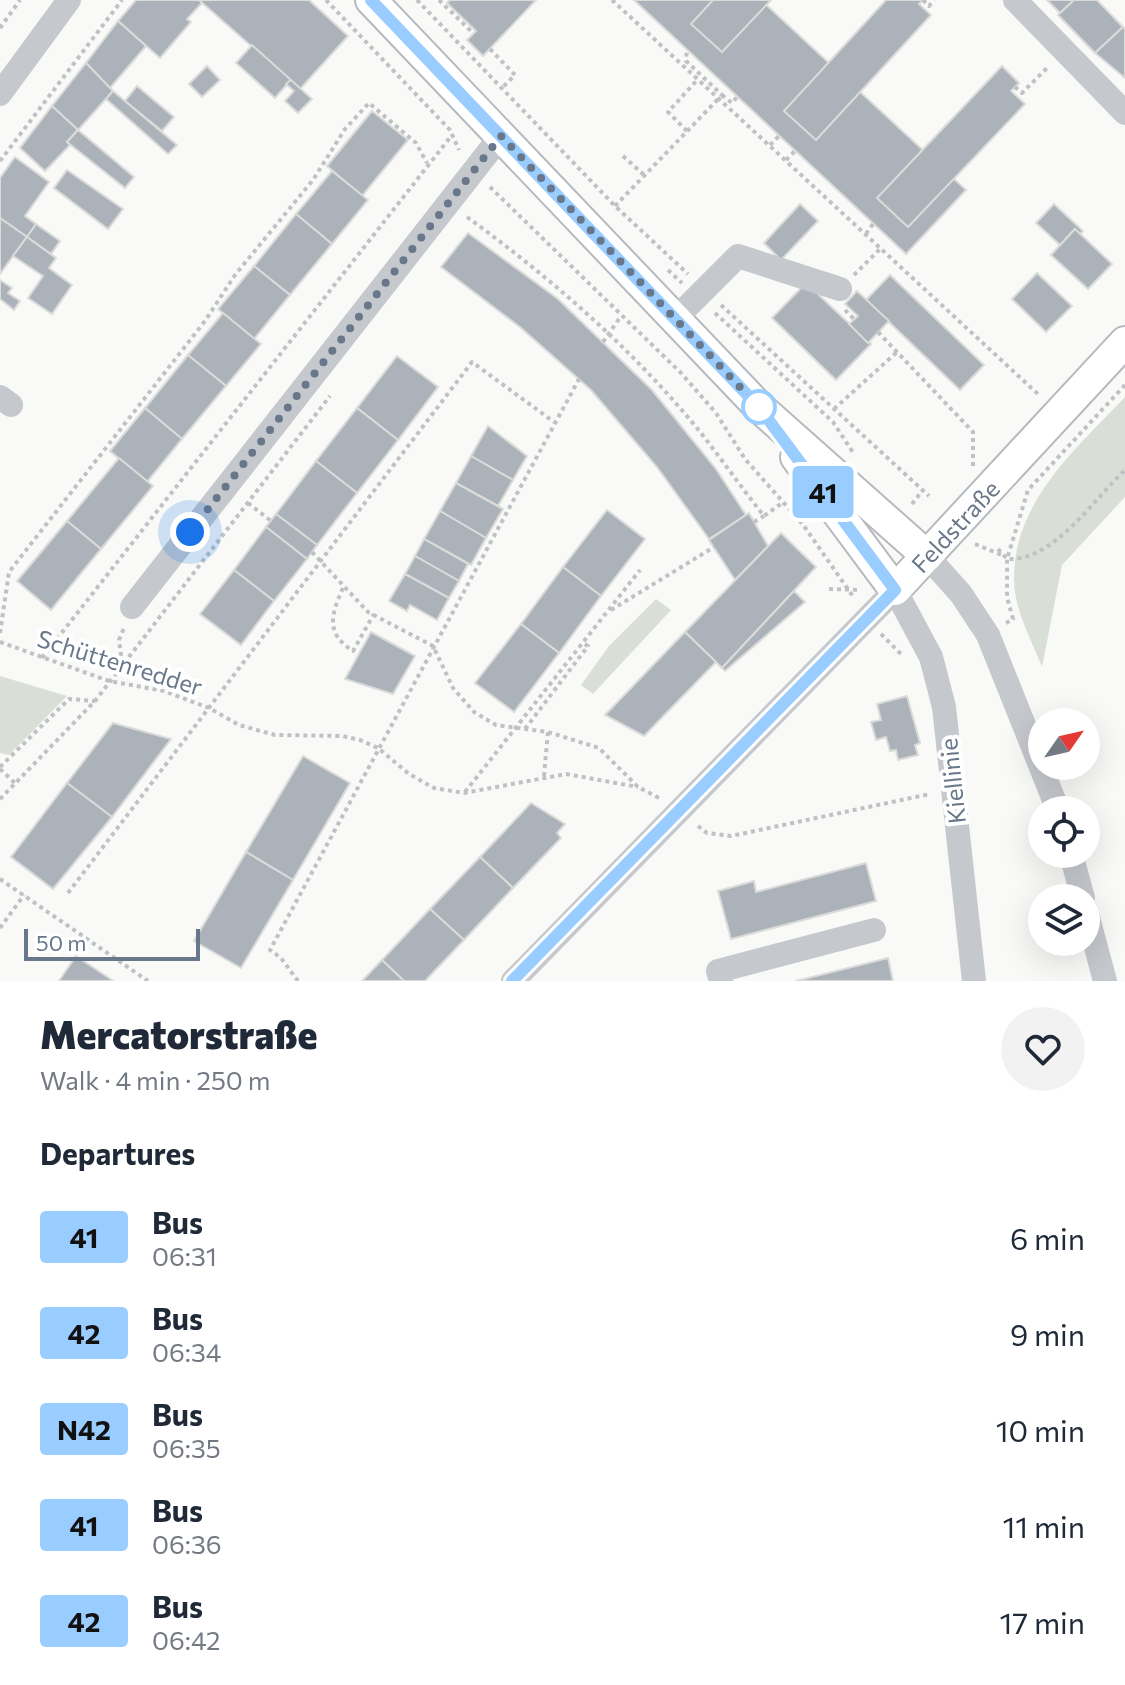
<!DOCTYPE html>
<html lang="en">
<head>
<meta charset="utf-8">
<style>
  body { margin:0; font-family:Commissioner,sans-serif; background:#f2f2f3; color:#1f2937; height:100vh; display:flex; flex-direction:column; font-size:30px; white-space:nowrap }
  * { box-sizing:border-box; margin:0 }
  p { font-size:26px; color:#747a83 }
  .icon { flex:none; width:44px; height:44px; fill:none; stroke:currentColor; stroke-width:2; stroke-linecap:round; stroke-linejoin:round }
  .map { position:relative; height:981px; overflow:hidden }
  .details { display:flex; flex-direction:column; background:#fff; flex:1 }
  .details>* { flex:none }
  .badge { padding:0 16px; border-radius:6px; font-size:28px; line-height:52px }
  .needle { width:52px; rotate:56deg }
  .buttons { position:absolute; left:1028px; top:708px; display:grid; gap:16px }
  .buttons a { display:grid; place-items:center; width:72px; height:72px; border-radius:50%; background:#fff; box-shadow:0 8px 32px #0002; font-size:40px }
  .scale { position:absolute; left:24px; bottom:20px; width:176px; box-sizing:border-box; padding-left:8px; border:4px solid #687789; border-top:0; font-size:22px; line-height:28px; white-space:nowrap; color:#687789; -webkit-text-stroke:6px #fff; paint-order:stroke }
  .you { position:absolute; width:40px; height:40px; margin:-20px; border:6px solid #fff; border-radius:50%; background:#1a73e8; box-shadow:0 0 0 12px #1a73e833 }
  .map>.badge { position:absolute; translate:-50% -50%; box-shadow:0 0 0 4px #fff }
  h2 { padding:0 40px; font-size:30px; line-height:72px }
  .round { display:grid; place-items:center; flex:none; width:84px; height:84px; border-radius:42px; background:#f2f2f3 }
  .headline { display:flex; align-items:center; justify-content:space-between; height:136px; padding:0 40px }
  h1 { font-size:38px; font-weight:800; line-height:60px }
  ul { padding:0; list-style:none }
  li { display:flex; align-items:center; gap:24px; height:96px; padding:0 40px }
  li div { flex:1 }
  li b { display:block; font-size:30px }
  li em { font-style:normal }
  li .badge { min-width:88px; font-weight:700; text-align:center }
  .map>svg:first-child { display:block }
  .green { fill:#d9dfd6 }
  .building { fill:#abb2ba; stroke:#dbdbd9; stroke-width:2 }
  .lines { fill:none; stroke-linecap:round; stroke-linejoin:round }
  .major-casing { stroke:#b6babf; stroke-width:34 }
  .path { stroke:#bfc1c4; stroke-width:4; stroke-dasharray:4 4; stroke-linecap:butt }
  .minor { stroke:#c5c8cd; stroke-width:24 }
  .major { stroke:#fff; stroke-width:30 }
  .line-casing { stroke:#fff; stroke-width:18 }
  .line { stroke:#9cf; stroke-width:12 }
  .walk { stroke:#687789; stroke-width:8; stroke-dasharray:0 14.4 }
  .stop-dot { fill:#fff; stroke:#9cf; stroke-width:4 }
  .labels { text-anchor:middle; dominant-baseline:central; stroke-width:8; stroke-linejoin:round; paint-order:stroke }
  .street-label { font-size:24px; fill:#687789; stroke:#fff }
</style>
</head>
<body>
<div class="map">
<svg width="1125" height="981" viewBox="0 0 1125 981">
  <rect width="100%" height="100%" fill="#f9faf7"/>
  <g class="green">
    <path d="M1125,397V497L1062,565L1042,667C1032,641 1014,609 1014,580C1013,502 1076,449 1125,397Z"/>
    <path d="M656,599L671,610L593,694L581,685L609,646Z"/>
    <path d="M0,676L67,696L9,755L0,753Z"/>
  </g>
  <g class="building">
    <path d="M136,0H199L202,3L187,19L191,22L160,58L118,21Z"/>
    <path d="M199,0H309L348,36L300,89Z"/>
    <path d="M450,0H536L483,56L467,40L476,31L447,3Z"/>
    <path d="M634,0H761L966,190L906,254Z"/>
    <path d="M713,0H771L722,52L691,24Z"/>
    <path d="M886,0H923L919,4L931,15L816,140L784,111Z"/>
    <path d="M1047,0H1074L1060,13Z"/>
    <path d="M1074,0H1097L1123,27L1095,53L1058,15Z"/>
    <path d="M118,21L146,46L110,88L86,63Z"/>
    <path d="M1123,27L1125,29V78L1095,53Z"/>
    <path d="M252,45L291,80L275,98L236,63Z"/>
    <path d="M86,63L113,91L78,130L52,106Z"/>
    <path d="M207,66L220,80L202,97L189,84Z"/>
    <path d="M1002,66L1019,83L1011,91L1025,104L908,227L877,198Z"/>
    <path d="M291,80L312,99L298,113L285,101L294,91L286,84Z"/>
    <path d="M137,86L174,117L162,131L125,101Z"/>
    <path d="M113,91L177,145L168,154L106,99Z"/>
    <path d="M52,106L78,130L67,142L70,145L45,171L20,148Z"/>
    <path d="M372,111L408,140L362,196L327,166Z"/>
    <path d="M78,130L134,177L125,188L67,142Z"/>
    <path d="M15,157L49,182L25,216L36,224L27,237L0,218V178Z"/>
    <path d="M67,170L123,209L108,229L54,188Z"/>
    <path d="M332,171L368,200L332,244L296,214Z"/>
    <path d="M800,204L818,221L781,260L764,243Z"/>
    <path d="M1054,204L1083,231L1080,234L1075,229L1060,245L1036,223Z"/>
    <path d="M296,214L332,244L290,295L254,266Z"/>
    <path d="M0,218L27,237L0,274Z"/>
    <path d="M36,224L60,241L51,254L27,237Z"/>
    <path d="M1075,229L1112,264L1088,289L1051,255Z"/>
    <path d="M468,233L558,299L652,390L716,469L746,515L709,539L657,467L591,390L520,327L441,267Z"/>
    <path d="M27,237L56,258L49,268L72,285L52,314L28,298L43,276L13,256Z"/>
    <path d="M254,266L290,295L254,339L218,309Z"/>
    <path d="M1037,273L1072,306L1046,332L1012,299Z"/>
    <path d="M890,275L984,365L960,390L866,300Z"/>
    <path d="M0,280L12,288L8,293L20,301L14,310L0,299Z"/>
    <path d="M806,283L871,344L836,380L772,318Z"/>
    <path d="M857,291L889,321L868,343L849,324L858,316L845,304Z"/>
    <path d="M223,313L261,344L226,386L188,355Z"/>
    <path d="M188,355L226,386L182,439L145,408Z"/>
    <path d="M397,356L438,387L398,440L357,408Z"/>
    <path d="M145,408L182,439L147,482L110,451Z"/>
    <path d="M357,408L398,440L357,493L316,461Z"/>
    <path d="M488,426L527,456L513,480L471,456Z"/>
    <path d="M471,456L513,480L498,506L456,483Z"/>
    <path d="M119,458L153,486L101,549L67,521Z"/>
    <path d="M316,461L357,493L317,545L276,514Z"/>
    <path d="M456,483L503,509L486,538L440,511Z"/>
    <path d="M607,510L645,539L601,596L563,567Z"/>
    <path d="M440,511L486,538L471,565L424,539Z"/>
    <path d="M749,513L768,546L735,580L709,540Z"/>
    <path d="M276,514L317,545L307,559L266,527Z"/>
    <path d="M67,521L101,549L51,610L17,581Z"/>
    <path d="M266,527L307,559L274,601L234,570Z"/>
    <path d="M781,533L816,567L722,668L685,632Z"/>
    <path d="M424,539L468,564L459,581L415,556Z"/>
    <path d="M415,556L459,581L449,598L405,574Z"/>
    <path d="M563,567L601,596L559,653L521,624Z"/>
    <path d="M234,570L274,601L241,645L200,614Z"/>
    <path d="M405,574L449,598L437,620L410,605L407,611L389,601Z"/>
    <path d="M794,591L805,602L725,671L722,668Z"/>
    <path d="M521,624L559,653L514,712L475,683Z"/>
    <path d="M371,632L415,656L393,694L345,679Z"/>
    <path d="M685,632L716,662L644,736L605,715Z"/>
    <path d="M907,696L920,743L915,745L918,755L898,760L896,750L890,751L886,737L876,740L871,722L881,720L877,704Z"/>
    <path d="M113,723L171,739L112,817L67,783Z"/>
    <path d="M303,756L350,783L293,880L246,852Z"/>
    <path d="M67,783L112,817L53,889L11,857Z"/>
    <path d="M531,803L565,824L557,833L561,838L513,888L480,857Z"/>
    <path d="M246,852L293,880L241,968L194,941Z"/>
    <path d="M480,857L513,888L464,940L430,909Z"/>
    <path d="M866,863L876,901L731,939L718,891L754,881L756,892Z"/>
    <path d="M430,909L464,940L425,981H404L382,960Z"/>
    <path d="M76,956L109,978L113,981H59Z"/>
    <path d="M888,958L893,981H796Z"/>
    <path d="M382,960L404,981H362Z"/>
  </g>
  <g class="lines">
    <g class="major-casing">
      <g id="major">
        <path d="M371,0L759,407L927,556"/>
        <path d="M796,457L895,590L1125,342"/>
      </g>
    </g>
    <g class="path">
      <path d="M326,0L450,130L459,150"/>
      <path d="M417,0L615,206L688,274"/>
      <path d="M439,0L473,33"/>
      <path d="M612,0L1039,395"/>
      <path d="M923,0L929,6L934,0"/>
      <path d="M0,28L20,0"/>
      <path d="M490,49L515,75L501,89"/>
      <path d="M1015,87L1022,93L1048,67"/>
      <path d="M722,95L732,103L737,97"/>
      <path d="M687,131L668,112L698,79"/>
      <path d="M770,145L779,136"/>
      <path d="M623,156L644,175"/>
      <path d="M786,160L795,151"/>
      <path d="M0,161L122,0"/>
      <path d="M490,187L681,373L716,413L745,459L804,526L854,598"/>
      <path d="M615,206L722,95L686,61L687,49"/>
      <path d="M467,217C551,278 631,348 697,428C720,457 741,487 764,516L782,503"/>
      <path d="M866,234L873,224"/>
      <path d="M668,270L682,283"/>
      <path d="M854,275L881,248"/>
      <path d="M721,305L929,496"/>
      <path d="M845,310L854,319"/>
      <path d="M715,313L833,422L854,454"/>
      <path d="M878,332L973,432V469"/>
      <path d="M603,342L621,316"/>
      <path d="M834,409L897,352"/>
      <path d="M248,503L271,521"/>
      <path d="M912,504L922,491"/>
      <path d="M754,522L764,516"/>
      <path d="M975,544L1002,555"/>
      <path d="M998,549L1007,559C1053,562 1093,500 1125,470"/>
      <path d="M312,552L368,612L433,646L453,688L474,712L496,725L548,732L599,748L638,787L659,798"/>
      <path d="M343,588C331,615 325,633 353,651L374,614"/>
      <path d="M829,589L861,590"/>
      <path d="M611,610L714,547"/>
      <path d="M1006,623L1013,619L1007,597V559L1028,490L1125,385"/>
      <path d="M0,633L9,572L205,321L235,275L313,180L345,129L369,103L416,143L427,163"/>
      <path d="M881,634L903,656"/>
      <path d="M0,642L109,681L164,691L209,708L239,725L275,735L342,736L360,740L378,748L409,774L434,788L464,793L566,774L638,787"/>
      <path d="M42,658L452,135"/>
      <path d="M122,664L119,640L124,628"/>
      <path d="M525,729L588,646L583,643"/>
      <path d="M0,767L69,699L95,701"/>
      <path d="M0,769L16,784"/>
      <path d="M544,776L548,732"/>
      <path d="M465,792L640,570"/>
      <path d="M0,799L95,701L330,396"/>
      <path d="M698,826L707,833L731,836L930,794"/>
      <path d="M0,879L148,981"/>
      <path d="M68,893L472,362L554,422"/>
      <path d="M0,928L24,895"/>
      <path d="M298,981L281,958L270,950L579,379"/>
    </g>
    <g class="minor">
      <path d="M1015,0L1125,113"/>
      <path d="M0,94L69,0"/>
      <path d="M675,319L738,256L840,289"/>
      <path d="M0,397L11,405"/>
      <path d="M927,556L961,594L988,635L1058,810"/>
      <path d="M132,607L501,136"/>
      <path d="M1071,854L1083,898"/>
      <path d="M1086,910L1105,981"/>
      <path d="M513,981L895,590L931,657L944,707L974,981"/>
      <path d="M721,981L718,971L874,930"/>
    </g>
    <use href="#major" class="major"/>
  </g>
  <g class="lines">
    <g class="line-casing">
      <path id="line" d="M371,0L759,407L895,590L512,981"/>
    </g>
    <use href="#line" class="line"/>
    <path class="walk" d="M190,532L501,136L759,407"/>
  </g>
  <circle class="stop-dot" cx="759" cy="407" r="16"/>
  <g class="labels">
    <g class="street-label">
      <text transform="translate(955 526) rotate(-47)">Feldstraße</text>
      <text transform="translate(120 662) rotate(17)">Schüttenredder</text>
      <text transform="translate(952 781) rotate(-96)">Kiellinie</text>
    </g>
  </g>
</svg>
<div class="buttons">
<a><svg class="needle" viewBox="-14 -14 28 28"><path d="M0-13l5 13h-10z" fill="#e53935"/><path d="M0 13l5-13h-10z" fill="#747a83"/></svg></a>
<a><svg class="icon" aria-label="locate" viewBox="0 0 24 24"><circle cx="12" cy="12" r="6"/><path d="M12 2v4M12 18v4M2 12h4M18 12h4"/></svg></a>
<a><svg class="icon" aria-label="layers" viewBox="0 0 24 24"><path d="M12 4l9 5-9 5-9-5zM3 14l9 5 9-5"/></svg></a>
</div>
<div class="scale">50 m</div>
<div class="you" style="left:190px;top:532px"></div>
<b class="badge" style="left:823px;top:492px;background:#9cf;color:#111">41</b>
</div>
<section class="details">
<div class="headline"><div><h1>Mercatorstraße</h1><p>Walk · 4 min · 250 m</p></div><a class="round"><svg class="icon" aria-label="heart" viewBox="0 0 24 24"><path d="M12 20l-8-8c-3-5 5-10 8-4 3-6 11-1 8 4z"/></svg></a></div>
<h2>Departures</h2>
<ul>
<li><span class="badge" style="background:#9cf;color:#111">41</span><div><b>Bus</b><p>06:31</p></div><em>6 min</em></li>
<li><span class="badge" style="background:#9cf;color:#111">42</span><div><b>Bus</b><p>06:34</p></div><em>9 min</em></li>
<li><span class="badge" style="background:#9cf;color:#111">N42</span><div><b>Bus</b><p>06:35</p></div><em>10 min</em></li>
<li><span class="badge" style="background:#9cf;color:#111">41</span><div><b>Bus</b><p>06:36</p></div><em>11 min</em></li>
<li><span class="badge" style="background:#9cf;color:#111">42</span><div><b>Bus</b><p>06:42</p></div><em>17 min</em></li>
</ul>
</section>
</body>
</html>
